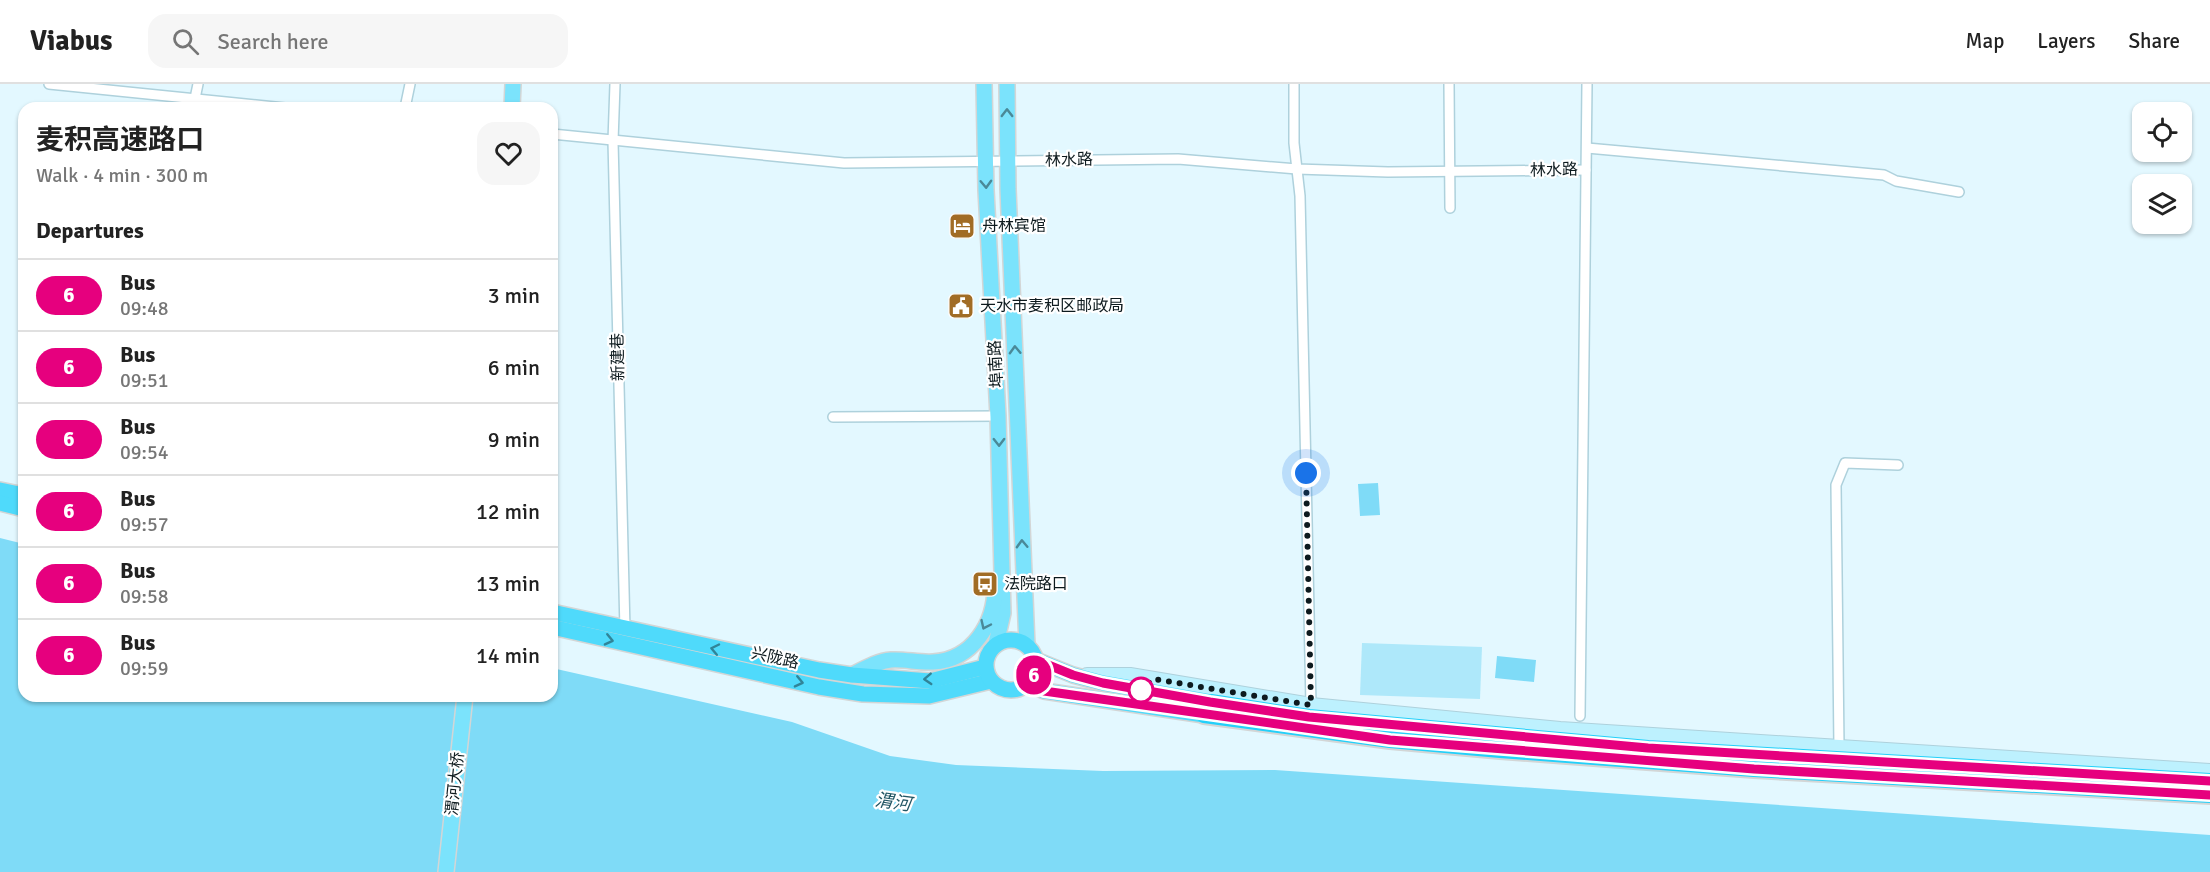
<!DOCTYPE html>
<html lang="en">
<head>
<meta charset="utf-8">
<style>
  body { margin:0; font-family:Signika,"Noto Sans SC",sans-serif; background:#f6f6f6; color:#222; height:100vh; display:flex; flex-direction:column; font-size:22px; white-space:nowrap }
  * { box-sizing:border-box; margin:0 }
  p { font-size:20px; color:#767676 }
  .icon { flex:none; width:33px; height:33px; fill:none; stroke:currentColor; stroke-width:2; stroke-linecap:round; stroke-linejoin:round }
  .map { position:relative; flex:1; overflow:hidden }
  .drawer { position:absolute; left:18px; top:18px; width:540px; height:600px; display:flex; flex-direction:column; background:#fff; border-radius:18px; box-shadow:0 2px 4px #0004 }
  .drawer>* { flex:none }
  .badge { padding:0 12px; border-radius:20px; font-size:21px; line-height:39px }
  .fabs { position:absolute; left:2132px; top:18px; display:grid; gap:12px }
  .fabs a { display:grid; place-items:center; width:60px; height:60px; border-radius:12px; background:#fff; box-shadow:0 2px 4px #0004; font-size:30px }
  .you { position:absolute; width:30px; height:30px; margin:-15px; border:4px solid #fff; border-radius:50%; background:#1a73e8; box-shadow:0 0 0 9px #1a73e833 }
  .map>.badge { position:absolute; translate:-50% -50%; box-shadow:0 0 0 3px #fff }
  h2 { padding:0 18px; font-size:22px; line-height:54px }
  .round { display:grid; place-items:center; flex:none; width:63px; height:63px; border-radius:18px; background:#f6f6f6 }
  .head { display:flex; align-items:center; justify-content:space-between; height:102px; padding:0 18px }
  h1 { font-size:28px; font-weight:700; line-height:45px }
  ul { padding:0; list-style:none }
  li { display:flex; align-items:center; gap:18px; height:72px; padding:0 18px; border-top:2px solid #e0e0e0 }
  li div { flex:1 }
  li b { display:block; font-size:22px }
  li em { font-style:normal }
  li .badge { min-width:66px; font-weight:700; text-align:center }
  header { display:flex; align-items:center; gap:36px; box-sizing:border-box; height:84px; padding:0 30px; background:#fff; border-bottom:2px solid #e0e0e0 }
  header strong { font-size:28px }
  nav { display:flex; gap:33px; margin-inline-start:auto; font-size:21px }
  .search { width:420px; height:54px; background:#f6f6f6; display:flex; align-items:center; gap:15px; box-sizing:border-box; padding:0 21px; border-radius:18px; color:#767676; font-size:22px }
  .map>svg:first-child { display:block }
  .green { fill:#aee8fa }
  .water { fill:#7fdbf7 }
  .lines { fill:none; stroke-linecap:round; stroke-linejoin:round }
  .minor-casing { stroke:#aed1dc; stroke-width:12 }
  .secondary-casing { stroke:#aed1dc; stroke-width:16 }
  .primary-casing { stroke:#d3d6d6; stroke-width:18 }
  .trunk-casing { stroke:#d3d6d6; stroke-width:18 }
  .motorway-casing { stroke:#d3d6d6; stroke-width:20 }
  .minor { stroke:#fff; stroke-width:9 }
  .secondary { stroke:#bdf1fe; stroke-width:14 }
  .primary { stroke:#7be3fc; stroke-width:15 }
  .trunk { stroke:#4fdafb; stroke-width:15 }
  .motorway { stroke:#23d0fa; stroke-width:16 }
  .oneway { stroke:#4a8998 }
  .oneway2 { stroke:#318498 }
  .line-casing { stroke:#fff; stroke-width:14 }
  .line { stroke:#e6007e; stroke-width:9 }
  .walk { stroke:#0d1a1e; stroke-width:6; stroke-dasharray:0 10.8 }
  .stop-dot { fill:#fff; stroke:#e6007e; stroke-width:3 }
  .labels { text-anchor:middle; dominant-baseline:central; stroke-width:4.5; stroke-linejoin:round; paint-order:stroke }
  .street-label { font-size:16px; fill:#0d1a1e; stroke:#fff }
  .poi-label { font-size:16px; fill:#0d1a1e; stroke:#fff; text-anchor:start }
  .water-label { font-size:18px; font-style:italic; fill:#225664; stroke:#fff }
</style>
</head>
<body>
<header>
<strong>Viabus</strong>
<div class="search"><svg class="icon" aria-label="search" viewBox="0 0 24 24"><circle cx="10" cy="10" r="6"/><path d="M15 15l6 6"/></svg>Search here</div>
<nav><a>Map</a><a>Layers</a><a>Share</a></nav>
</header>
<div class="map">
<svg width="2210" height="788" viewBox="0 0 2210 788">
  <rect width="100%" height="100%" fill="#e3f8ff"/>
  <path class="green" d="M1362,559L1482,563L1480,615L1360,611Z"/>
  <g class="water">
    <path d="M1378,399L1380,431L1360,432L1358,400Z"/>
    <path d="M0,454L24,460V612H552V584L792,638L890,672L956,681L1103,687L1275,686L2210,751V788H0Z"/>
    <path d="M1497,572L1536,576L1534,598L1495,594Z"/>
  </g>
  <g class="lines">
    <g class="minor-casing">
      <g id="minor">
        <path d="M49,0L285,24"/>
        <path d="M615,0L613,57L625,546"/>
        <path d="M1294,0V59L1300,112L1311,621"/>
        <path d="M1449,0L1450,124"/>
        <path d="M193,24L198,0"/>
        <path d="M405,24L410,0"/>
        <path d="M552,50L844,79L1178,75L1297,85L1388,88L1586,86"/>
        <path d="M1587,64L1884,91L1896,97L1959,108"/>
        <path d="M833,333L998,332"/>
        <path d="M1580,632L1587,0"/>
        <path d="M1839,663L1836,401L1845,379L1898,381"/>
      </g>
    </g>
    <g class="secondary-casing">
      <path id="secondary" d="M1087,591H1130L1311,621L1560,645L2210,687"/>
    </g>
    <g class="primary-casing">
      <g id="primary">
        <path d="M984,0L986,106L998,332L1003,529L996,560"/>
        <path d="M1007,0L1008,105L1027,561"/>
        <path d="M512,24L513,0"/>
        <path d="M852,591C864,585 877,577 891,576C905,575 919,579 933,578C973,576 995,539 995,503"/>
        <path d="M446,788L465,612"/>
      </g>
    </g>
    <g class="trunk-casing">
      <g id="trunk">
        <path d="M0,406L24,411"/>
        <path d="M0,419L24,425"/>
        <path d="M552,528L819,586L852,591L930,597L985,583"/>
        <path d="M552,543L819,603L863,610L929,612L991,597"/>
        <circle cx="1011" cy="581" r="25"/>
        <path d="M1036,576L1073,591L1103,599L1211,618"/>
        <path d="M1028,599L1044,607L1204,631"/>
      </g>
    </g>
    <g class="motorway-casing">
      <g id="motorway">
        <path d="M1211,618L1309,633L1648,664L2210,697"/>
        <path d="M1204,631L1390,656L1500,666L1754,685L2210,711"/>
      </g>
    </g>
    <use href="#minor" class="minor"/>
    <use href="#secondary" class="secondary"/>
    <use href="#primary" class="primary"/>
    <use href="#trunk" class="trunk"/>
    <use href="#motorway" class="motorway"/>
  </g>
  <defs><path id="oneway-chevron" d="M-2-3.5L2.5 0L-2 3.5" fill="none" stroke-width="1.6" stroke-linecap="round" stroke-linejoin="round" transform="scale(1.5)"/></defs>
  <g class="oneway">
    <use href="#oneway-chevron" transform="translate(1007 29) rotate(-90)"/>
    <use href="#oneway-chevron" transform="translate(986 100) rotate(88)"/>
    <use href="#oneway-chevron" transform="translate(1015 266) rotate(-92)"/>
    <use href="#oneway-chevron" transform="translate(999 358) rotate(89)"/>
    <use href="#oneway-chevron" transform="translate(1022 460) rotate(-92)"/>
    <use href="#oneway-chevron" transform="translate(985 541) rotate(115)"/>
  </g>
  <g class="oneway2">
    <use href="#oneway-chevron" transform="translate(609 556) rotate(13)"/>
    <use href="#oneway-chevron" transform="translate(715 565) rotate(-168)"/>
    <use href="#oneway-chevron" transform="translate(928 595) rotate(177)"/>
    <use href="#oneway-chevron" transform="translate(799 598) rotate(13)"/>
  </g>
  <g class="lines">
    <g class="line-casing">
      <path id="line" d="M2210,697L1648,664L1309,633L1210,618L1103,599L1073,591L1036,576L1033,592L1028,599L1044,607L1390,656L1754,685L2210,711"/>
    </g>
    <use href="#line" class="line"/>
    <path class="walk" d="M1141,606L1153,595L1311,621L1306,389"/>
  </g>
  <defs>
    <g id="hotel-square" transform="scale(1.35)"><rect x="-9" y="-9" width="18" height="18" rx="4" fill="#a16c25" stroke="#fff"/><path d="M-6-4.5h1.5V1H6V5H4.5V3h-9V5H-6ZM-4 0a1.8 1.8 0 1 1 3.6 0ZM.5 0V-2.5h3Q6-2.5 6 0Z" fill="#fff"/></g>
    <g id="civic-square" transform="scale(1.35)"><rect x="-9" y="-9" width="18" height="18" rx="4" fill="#a16c25" stroke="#fff"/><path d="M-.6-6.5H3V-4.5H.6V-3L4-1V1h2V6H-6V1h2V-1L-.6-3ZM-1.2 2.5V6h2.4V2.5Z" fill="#fff"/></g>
    <g id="bus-square" transform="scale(1.35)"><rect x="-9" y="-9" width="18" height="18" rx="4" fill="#a16c25" stroke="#fff"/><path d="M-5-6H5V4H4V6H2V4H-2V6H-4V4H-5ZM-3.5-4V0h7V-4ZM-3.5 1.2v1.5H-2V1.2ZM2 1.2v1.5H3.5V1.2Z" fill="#fff"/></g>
  </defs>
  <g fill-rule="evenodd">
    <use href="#hotel-square" x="962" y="142"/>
    <use href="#civic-square" x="961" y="222"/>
    <use href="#bus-square" x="985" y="500"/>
  </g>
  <circle class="stop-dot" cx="1141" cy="606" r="12"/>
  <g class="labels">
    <g class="street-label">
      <text transform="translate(1069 76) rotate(-1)">林水路</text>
      <text transform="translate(1554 86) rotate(-1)">林水路</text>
      <text transform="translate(618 273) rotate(-91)">新建巷</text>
      <text transform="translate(996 280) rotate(-93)">埠南路</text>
      <text transform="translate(775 574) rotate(13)">兴陇路</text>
      <text transform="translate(455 700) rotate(-84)">渭河大桥</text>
    </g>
    <g class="poi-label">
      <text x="982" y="142">舟林宾馆</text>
      <text x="980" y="222">天水市麦积区邮政局</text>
      <text x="1004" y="500">法院路口</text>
    </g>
    <g class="water-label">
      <text transform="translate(893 718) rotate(8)">渭河</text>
    </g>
  </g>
</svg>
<div class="fabs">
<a><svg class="icon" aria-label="locate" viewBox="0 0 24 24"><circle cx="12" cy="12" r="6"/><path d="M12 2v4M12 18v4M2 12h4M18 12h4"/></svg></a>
<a><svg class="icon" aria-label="layers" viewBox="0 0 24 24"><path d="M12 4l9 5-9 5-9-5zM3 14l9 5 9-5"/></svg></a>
</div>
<div class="you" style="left:1306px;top:389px"></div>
<b class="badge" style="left:1034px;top:591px;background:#e6007e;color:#fff">6</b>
<section class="drawer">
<div class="head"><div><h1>麦积高速路口</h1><p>Walk · 4 min · 300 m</p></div><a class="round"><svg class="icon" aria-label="heart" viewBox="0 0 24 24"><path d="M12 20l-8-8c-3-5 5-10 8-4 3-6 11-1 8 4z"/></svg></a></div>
<h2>Departures</h2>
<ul>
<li><span class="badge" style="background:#e6007e;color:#fff">6</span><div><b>Bus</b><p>09:48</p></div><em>3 min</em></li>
<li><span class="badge" style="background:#e6007e;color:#fff">6</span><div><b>Bus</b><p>09:51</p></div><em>6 min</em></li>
<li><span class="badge" style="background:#e6007e;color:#fff">6</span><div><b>Bus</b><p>09:54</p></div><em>9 min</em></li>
<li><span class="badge" style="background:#e6007e;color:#fff">6</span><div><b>Bus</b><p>09:57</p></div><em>12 min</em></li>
<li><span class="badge" style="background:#e6007e;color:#fff">6</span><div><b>Bus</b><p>09:58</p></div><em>13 min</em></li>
<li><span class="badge" style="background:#e6007e;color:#fff">6</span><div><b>Bus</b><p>09:59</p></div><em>14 min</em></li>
</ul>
</section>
</div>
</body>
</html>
